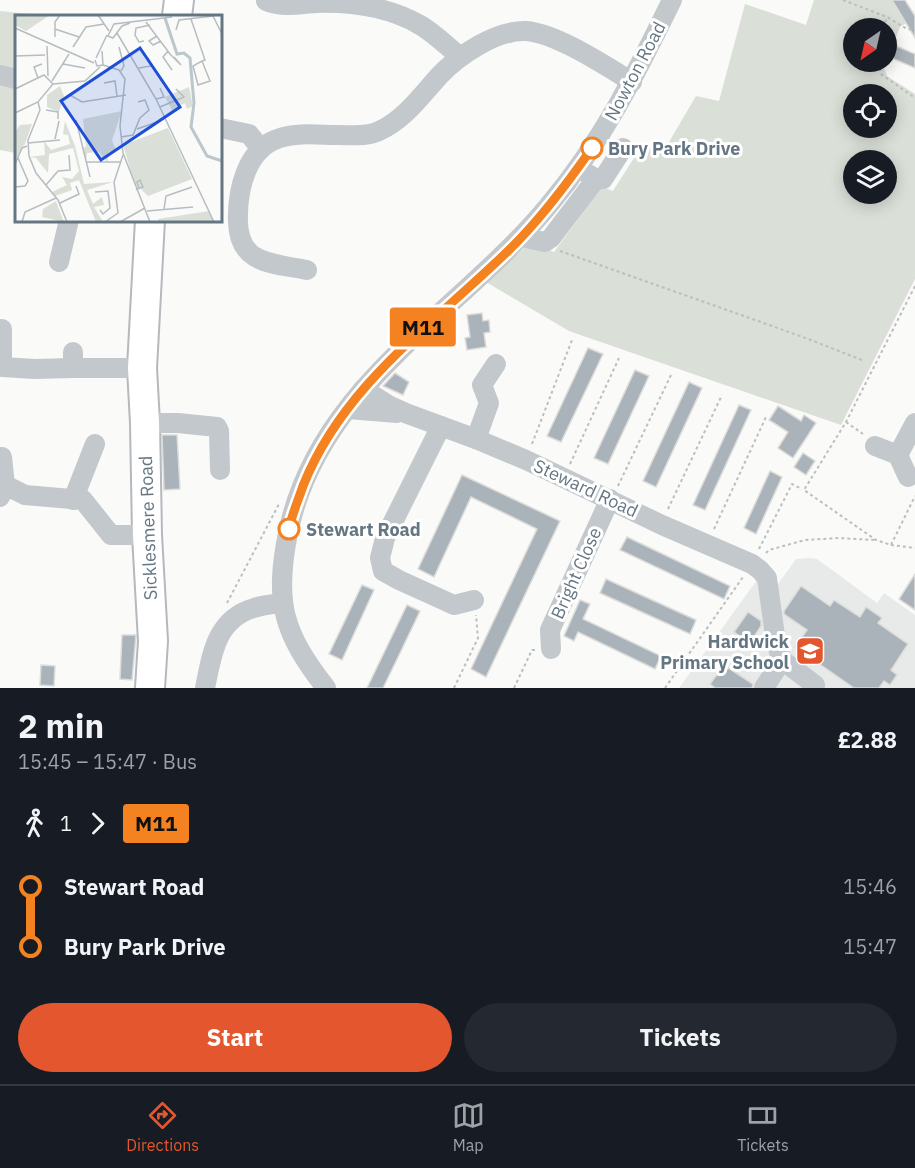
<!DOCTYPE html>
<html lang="en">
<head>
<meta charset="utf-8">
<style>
  body { margin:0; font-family:"IBM Plex Sans",sans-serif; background:#242831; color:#f1f3f6; height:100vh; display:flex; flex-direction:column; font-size:22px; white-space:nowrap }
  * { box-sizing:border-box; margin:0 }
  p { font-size:20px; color:#9ea1a6 }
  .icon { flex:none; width:33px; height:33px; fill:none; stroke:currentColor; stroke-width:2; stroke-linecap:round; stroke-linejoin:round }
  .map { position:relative; height:688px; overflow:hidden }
  .panel { display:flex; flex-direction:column; background:#171b24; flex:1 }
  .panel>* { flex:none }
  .badge { padding:0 12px; border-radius:4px; font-size:21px; line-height:39px }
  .needle { width:39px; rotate:214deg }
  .fabs { position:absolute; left:843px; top:18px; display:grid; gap:12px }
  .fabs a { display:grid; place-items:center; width:54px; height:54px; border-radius:50%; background:#171b24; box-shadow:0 3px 15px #0003; font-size:30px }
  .map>.badge { position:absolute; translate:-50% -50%; box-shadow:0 0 0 3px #fff }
  .legs { display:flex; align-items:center; gap:9px; height:66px; padding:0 18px; font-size:20px }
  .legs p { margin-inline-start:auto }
  .head { display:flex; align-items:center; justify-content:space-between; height:102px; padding:0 18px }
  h1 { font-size:33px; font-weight:700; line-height:45px }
  .button { display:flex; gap:12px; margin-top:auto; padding:12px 18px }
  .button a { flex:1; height:69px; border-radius:36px; background:#e4572e; color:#fff; font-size:24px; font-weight:700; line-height:69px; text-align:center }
  .button a+a { background:#242831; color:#f1f3f6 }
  ul { padding:0 18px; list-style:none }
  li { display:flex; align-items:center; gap:21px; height:60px; font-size:22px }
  li i { display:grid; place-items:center; width:9px; height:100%; margin:0 8px; background:currentColor }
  li i::after { content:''; width:15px; height:15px; margin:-8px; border:4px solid; border-radius:50%; background:#171b24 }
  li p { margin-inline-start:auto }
  li:first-child i { background:linear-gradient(#0000 50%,currentColor 0) }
  li:last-child i { background:linear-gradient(currentColor 50%,#0000 0) }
  .dock { display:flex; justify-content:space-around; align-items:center; height:84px; border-top:2px solid #363941; background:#171b24; font-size:16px; color:#9ea1a6 }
  .dock a { display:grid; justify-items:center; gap:3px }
  .dock .active { color:#e4572e }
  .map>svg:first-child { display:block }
  .built { fill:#e8e9e9 }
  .green { fill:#dadfd7; fill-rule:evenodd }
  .building { fill:#aab3b9; stroke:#dcdcda; stroke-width:1.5 }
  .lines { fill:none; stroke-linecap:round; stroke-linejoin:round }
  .highway-casing { stroke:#b4b9bd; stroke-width:32 }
  .path { stroke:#bbbfc2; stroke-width:2; stroke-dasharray:3 3; stroke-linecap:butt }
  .minor { stroke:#c3c8cc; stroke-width:20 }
  .highway { stroke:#fff; stroke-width:28 }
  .line-1-casing { stroke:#fff; stroke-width:14 }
  .line-1 { stroke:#f58220; stroke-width:9 }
  .stop-1-dot { fill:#fff; stroke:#f58220; stroke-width:3 }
  .labels { text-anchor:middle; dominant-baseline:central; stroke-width:6; stroke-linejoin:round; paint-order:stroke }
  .street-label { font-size:18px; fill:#657683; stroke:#fff }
  .stop-label { font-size:18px; font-weight:bold; fill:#657683; stroke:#fff; text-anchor:start }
  .poi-label { font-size:18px; font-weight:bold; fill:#657683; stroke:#fff; text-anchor:end }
  .inset-river { fill:none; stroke:#bbc7cb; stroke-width:3 }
  .inset-road { fill:none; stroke:#b5bdc2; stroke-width:1.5 }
  .view { fill:#1d4ed8; fill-opacity:0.15; stroke:#1d4ed8; stroke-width:3 }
  .inset-edge { fill:none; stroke:#657683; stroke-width:3 }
</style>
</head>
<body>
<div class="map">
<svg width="915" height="688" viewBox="0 0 915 688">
  <rect width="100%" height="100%" fill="#fafaf8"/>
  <path class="built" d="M810,558L817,559L877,603L884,593L915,615V688H679L762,573L778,584L796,559Z"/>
  <g class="green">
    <path d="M814,0H894L892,1L906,23L900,27L887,60L886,28H854V62H886L884,68L887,76L915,94V279L841,425L569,331L486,282L530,243L554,252L602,187L613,191L641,147L656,146L669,142L696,96L719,101L745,4L806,25ZM854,94H886V128H854ZM854,160H886V194H854Z"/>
    <path d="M0,11L49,16H16V153L0,150Z"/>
  </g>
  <g class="building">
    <path d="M892,0H905L915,16V38Z"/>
    <path d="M892,44L915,54V68L887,56Z"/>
    <path d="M482,313L483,321L489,320L490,332L484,333L486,347L467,350L465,338L470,337L467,315Z"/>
    <path d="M588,348L603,354L561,442L547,436Z"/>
    <path d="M635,370L649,376L608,464L594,458Z"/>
    <path d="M395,373L409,382L403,395L383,386Z"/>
    <path d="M689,382L702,388L656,487L643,481Z"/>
    <path d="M739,405L751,410L705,510L693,505Z"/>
    <path d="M778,406L801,421L804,415L816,423L793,458L778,448L788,432L769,420Z"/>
    <path d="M162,435H177L180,489L164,490Z"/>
    <path d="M803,453L815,461L806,475L794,467Z"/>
    <path d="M770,471L782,477L756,534L744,528Z"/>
    <path d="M462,475L560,521L486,677L471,669L537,529L471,497L434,577L418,569Z"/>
    <path d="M627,537L730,586L724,599L620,550Z"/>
    <path d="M915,574V610L899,599Z"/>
    <path d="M606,579L696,620L690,634L600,593Z"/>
    <path d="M362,585L374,590L342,660L329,654Z"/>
    <path d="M801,586L830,606L834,600L860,617L866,607L882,618L878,623L908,644L891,670L897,675L890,685L884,681L879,688H854L795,647L807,630L784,614V611Z"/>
    <path d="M580,600L590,604L583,619L661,656L655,669L578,632L574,641L564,636Z"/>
    <path d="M407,605L420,611L400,653L383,688H367Z"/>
    <path d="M748,612L761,621V626L750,643L734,632Z"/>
    <path d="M122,635H136L132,680L120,679Z"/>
    <path d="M41,665L55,666L54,686L40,685Z"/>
    <path d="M724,665L753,684L752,688H715L710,684Z"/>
  </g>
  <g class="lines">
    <g class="highway-casing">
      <g id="highway">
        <path d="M177,16L179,0"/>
        <path d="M150,688L153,641L147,535L145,423L142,368L150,220"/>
      </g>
    </g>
    <g class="path">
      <path d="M843,0L887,17L907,29L915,30"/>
      <path d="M883,28L887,17"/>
      <path d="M879,62L881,74L915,98"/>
      <path d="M560,251L803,337L862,360"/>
      <path d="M915,286L846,422L804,490L876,540L891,545L915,496"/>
      <path d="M846,422L863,434"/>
      <path d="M532,444L572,340"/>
      <path d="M570,464L619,358"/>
      <path d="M618,486L671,375"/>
      <path d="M668,509L722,395"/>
      <path d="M714,529L766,417"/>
      <path d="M891,545L915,548"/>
      <path d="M759,549L792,484L802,489"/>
      <path d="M766,553L769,550L805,540L839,538L874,540"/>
      <path d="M227,603L279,504"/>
      <path d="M454,688L478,638L476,615"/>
      <path d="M514,688L532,650H535"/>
      <path d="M665,688L743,577"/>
    </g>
    <g class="minor">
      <path d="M266,1C283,8 298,4 316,3C351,2 389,7 420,25C434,33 447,46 460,57"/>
      <path d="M0,75L16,79"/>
      <path d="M220,128L249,134L261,149"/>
      <path d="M588,174L596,179H603L623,148"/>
      <path d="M522,237L545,242L551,238L596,179"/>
      <path d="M59,262L69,220"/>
      <path d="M307,270C273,263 239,265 238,222C237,191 246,148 280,138C298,132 320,135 339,135C352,135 367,137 379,131C403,121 422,95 439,76C459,55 496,30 526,31C556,33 606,66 632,82"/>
      <path d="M2,329V367L35,369L73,368"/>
      <path d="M73,352V368H142"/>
      <path d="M363,389L390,406L408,414L476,439L526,460L662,525L752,564L760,570L767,578L776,643L782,660L815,685"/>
      <path d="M348,409L397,413"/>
      <path d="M145,423H178L217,427L219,431L220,470"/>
      <path d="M441,426L385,538L380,558L383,571L399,580L454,605L474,600"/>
      <path d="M476,439L489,403L482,385L496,364"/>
      <path d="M875,446L898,455L908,477"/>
      <path d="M898,455L915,423"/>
      <path d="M2,457L5,485"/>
      <path d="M0,497L5,485L25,495L83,500L111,535H147"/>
      <path d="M73,500L95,444"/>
      <path d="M551,649L550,630L610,499"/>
      <path d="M205,688C212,654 216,619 254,608C263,605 273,604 282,603"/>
      <path d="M326,688C283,633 274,602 288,533C318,385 460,313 549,205C602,142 636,74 672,0"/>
      <path d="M764,688L782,660"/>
    </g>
    <use href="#highway" class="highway"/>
  </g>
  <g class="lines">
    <g class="line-1-casing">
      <path id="line-1" d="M289,529C292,514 298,501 303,486C343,385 433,324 508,251C540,220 567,184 592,148"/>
    </g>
    <use href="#line-1" class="line-1"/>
  </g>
  <defs>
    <g id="school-square" transform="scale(1.5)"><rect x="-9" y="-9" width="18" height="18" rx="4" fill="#e4572e" stroke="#fff"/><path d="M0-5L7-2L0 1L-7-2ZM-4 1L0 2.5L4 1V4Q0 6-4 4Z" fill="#fff"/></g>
  </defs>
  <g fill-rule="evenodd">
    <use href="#school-square" x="810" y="651"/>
  </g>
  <g class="stop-1-dot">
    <circle cx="592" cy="148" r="10"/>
    <circle cx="289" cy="529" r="10"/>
  </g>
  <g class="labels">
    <g class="street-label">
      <text transform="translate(635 71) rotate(-62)">Nowton Road</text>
      <text transform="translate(586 488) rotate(25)">Steward Road</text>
      <text transform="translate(148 528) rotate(-92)">Sicklesmere Road</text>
      <text transform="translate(576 573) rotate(-66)">Bright Close</text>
    </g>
    <g class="stop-label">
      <text x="608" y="148">Bury Park Drive</text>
      <text x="306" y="529">Stewart Road</text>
    </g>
    <g class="poi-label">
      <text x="789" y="641">Hardwick<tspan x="789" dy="21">Primary School</tspan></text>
    </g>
  </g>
  <g transform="translate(15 15)">
    <rect width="207" height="207" fill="#fafaf8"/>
    <path d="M0,0H35L11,16L0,10ZM45,71L49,81L44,97L32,92V80ZM174,72L178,91L172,94L170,88L157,95L150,82ZM107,96L97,125L101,135L94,137L92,147L84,137L72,138L71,146L67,133L71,132L68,104ZM50,106L60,131L69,169L98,167L72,175L78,189L87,182L89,190L79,192L88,207H81L64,165L55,168L57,175L40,181L37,177L52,170L47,162L57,164L64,156L58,133L34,139L33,158L21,143L14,142L30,140L29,126L36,135L55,129L53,120L48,119ZM17,109L10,129L0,145V117L5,110ZM153,113L177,164L133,181L119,167L108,130ZM41,186L42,189L49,207L27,202L28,194ZM194,196L199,207H144L143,204Z" fill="#dadfd7"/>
    <path class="inset-river" d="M150,3L162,39L169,38L175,43L179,88L176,112L192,141L207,146"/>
    <path class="inset-road" d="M83,0L94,16M176,4L190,45L187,46L178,51L183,70L195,66L187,46M131,7L155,39L166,50L159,42M115,8L107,11L98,23L93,21L99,9L157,2M0,13L79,48M40,14L64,22M161,15L164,5L198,1L207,19M102,18L141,84L199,207M142,21L134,26L138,30L146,26M40,22V7L45,0M129,26L124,27L120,20L121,13L135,10M32,31L33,61M58,32L71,12L89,9M104,32L109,51L106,56M153,36L148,42L157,55M0,41L30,40M81,43L92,20M80,45L82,51L88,50L87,36M48,49L70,53M88,50L104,55L110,64L105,111L108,138L135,207M124,53L136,51L133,43M23,63L19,52L27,49M37,66L54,39M89,68L100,66L102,81M38,69L70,66L85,52M0,74L29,60L38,69M55,80L67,87L111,80M141,84L149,82L145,73M23,87L25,95L13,125L14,141L21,158L43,185L52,207M145,92L169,82L161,74M31,95L43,97V104M0,98L23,87L38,69M61,105L75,162M122,114L142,107M106,122L118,120L125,103L134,95L130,85L123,87M40,124L44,106M13,128L45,125M71,147H106M0,149L7,133L12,131M31,170L43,156L55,155L54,140M0,172L10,171L13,166L3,143M121,175L122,174L128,172L125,165L122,167L124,174M80,177L93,176L95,193L88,199L85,195M45,188L64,179L61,171M149,194L151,181L177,172M132,196L178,192M7,207L10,197L41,183M90,207L103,198L99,167L108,140M105,207L130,193"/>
    <path class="view" d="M125,33L165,92L86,145L46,86Z"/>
    <rect width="207" height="207" class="inset-edge"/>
  </g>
</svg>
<div class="fabs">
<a><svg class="needle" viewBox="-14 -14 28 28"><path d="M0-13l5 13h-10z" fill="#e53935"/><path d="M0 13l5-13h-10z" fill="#9ea1a6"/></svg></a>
<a><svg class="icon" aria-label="locate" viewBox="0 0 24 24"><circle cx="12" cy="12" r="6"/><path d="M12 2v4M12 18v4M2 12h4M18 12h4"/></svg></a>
<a><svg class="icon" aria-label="layers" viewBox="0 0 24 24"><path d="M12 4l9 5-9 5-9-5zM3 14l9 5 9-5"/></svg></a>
</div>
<b class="badge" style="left:423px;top:327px;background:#f58220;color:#111">M11</b>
</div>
<section class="panel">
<div class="head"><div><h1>2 min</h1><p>15:45 – 15:47 · Bus</p></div><b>£2.88</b></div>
<div class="legs"><svg class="icon" aria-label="walk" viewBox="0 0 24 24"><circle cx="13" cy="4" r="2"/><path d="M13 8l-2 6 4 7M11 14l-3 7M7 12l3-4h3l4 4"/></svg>1<svg class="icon" aria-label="forward" viewBox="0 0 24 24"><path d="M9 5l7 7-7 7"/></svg><b class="badge" style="background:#f58220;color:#111">M11</b></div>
<ul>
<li><i style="color:#f58220"></i><b>Stewart Road</b><p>15:46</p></li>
<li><i style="color:#f58220"></i><b>Bury Park Drive</b><p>15:47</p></li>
</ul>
<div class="button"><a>Start</a><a>Tickets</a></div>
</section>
<nav class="dock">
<a class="active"><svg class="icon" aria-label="directions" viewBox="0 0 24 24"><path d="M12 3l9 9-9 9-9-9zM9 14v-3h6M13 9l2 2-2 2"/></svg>Directions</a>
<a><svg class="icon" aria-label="map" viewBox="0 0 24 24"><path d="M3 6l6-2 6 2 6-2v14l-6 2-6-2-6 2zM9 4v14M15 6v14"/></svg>Map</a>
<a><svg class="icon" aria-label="tickets" viewBox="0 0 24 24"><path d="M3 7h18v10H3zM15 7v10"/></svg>Tickets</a>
</nav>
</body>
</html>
